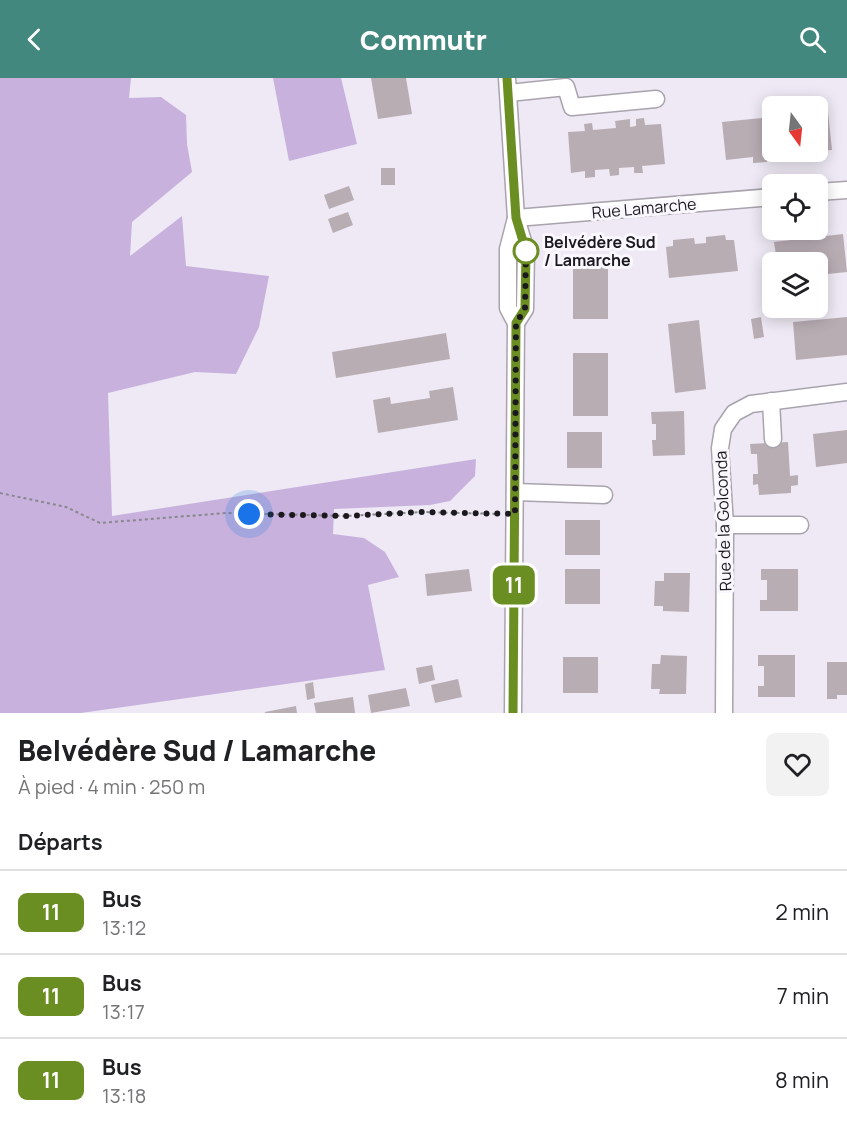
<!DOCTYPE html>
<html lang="fr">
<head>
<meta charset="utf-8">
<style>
  body { margin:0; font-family:Manrope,sans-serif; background:#f2f2f2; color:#202124; height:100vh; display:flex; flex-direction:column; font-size:22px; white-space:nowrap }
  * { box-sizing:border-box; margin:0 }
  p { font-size:20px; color:#757577 }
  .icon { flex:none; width:33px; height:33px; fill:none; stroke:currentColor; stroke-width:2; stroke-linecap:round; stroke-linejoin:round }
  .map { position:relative; height:635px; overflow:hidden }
  .panel { display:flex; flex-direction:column; background:#fff; flex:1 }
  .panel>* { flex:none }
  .badge { padding:0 12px; border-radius:9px; font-size:21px; line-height:39px }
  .needle { width:39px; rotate:165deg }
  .tools { position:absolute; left:762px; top:18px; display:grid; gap:12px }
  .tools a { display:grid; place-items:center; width:66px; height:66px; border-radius:9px; background:#fff; box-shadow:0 3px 15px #0003; font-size:30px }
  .you { position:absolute; width:30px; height:30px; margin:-15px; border:4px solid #fff; border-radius:50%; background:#1a73e8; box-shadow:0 0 0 9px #1a73e833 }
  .map>.badge { position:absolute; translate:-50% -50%; box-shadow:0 0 0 3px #fff }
  h2 { padding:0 18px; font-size:22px; line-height:54px }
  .round { display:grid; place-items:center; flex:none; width:63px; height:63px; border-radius:9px; background:#f2f2f2 }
  .overview { display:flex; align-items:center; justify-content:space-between; height:102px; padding:0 18px }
  h1 { font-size:28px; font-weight:800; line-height:45px }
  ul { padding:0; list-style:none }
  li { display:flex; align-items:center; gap:18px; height:84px; padding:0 18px; border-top:2px solid #e0e0e0 }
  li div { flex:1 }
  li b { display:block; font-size:22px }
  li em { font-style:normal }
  li .badge { min-width:66px; font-weight:700; text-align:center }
  header { display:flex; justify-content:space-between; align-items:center; height:78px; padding:0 18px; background:#43887e; color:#fff; font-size:27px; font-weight:800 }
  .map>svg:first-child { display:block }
  .green { fill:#c8b2dd }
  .building { fill:#b9adb4 }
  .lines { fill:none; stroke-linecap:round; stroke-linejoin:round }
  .minor-casing { stroke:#a9a3ae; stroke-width:19 }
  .path { stroke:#8a868e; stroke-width:2; stroke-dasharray:3 3; stroke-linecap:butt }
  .minor { stroke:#fff; stroke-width:16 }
  .line-casing { stroke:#fff; stroke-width:14 }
  .line { stroke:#6b8e23; stroke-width:9 }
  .walk { stroke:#1b191d; stroke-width:6; stroke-dasharray:0 10.8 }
  .stop-dot { fill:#fff; stroke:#6b8e23; stroke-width:3 }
  .labels { text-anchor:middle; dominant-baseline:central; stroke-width:6; stroke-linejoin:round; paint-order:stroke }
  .street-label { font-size:16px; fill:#1b191d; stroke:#faf7fe }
  .stop-label { font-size:16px; font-weight:bold; fill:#1b191d; stroke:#faf7fe; text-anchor:start }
</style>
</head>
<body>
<header><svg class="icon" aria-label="back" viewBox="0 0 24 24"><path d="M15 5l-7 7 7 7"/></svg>Commutr<svg class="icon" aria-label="search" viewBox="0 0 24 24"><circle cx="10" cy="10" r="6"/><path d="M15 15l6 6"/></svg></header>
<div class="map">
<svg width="847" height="635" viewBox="0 0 847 635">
  <rect width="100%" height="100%" fill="#eee9f4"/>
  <g class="green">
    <path d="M0,0H131L129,20L161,19L186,37L187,66L192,94L132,144L130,178L182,138L186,188L269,198L259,249L236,296L195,294L108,315L112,438L476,381L475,398L450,423L430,427L334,431L333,456L364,460L385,474L399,499L368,507L385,592L81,635H0Z"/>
    <path d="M273,0H341L357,66L289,83Z"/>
  </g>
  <g class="building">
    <path d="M371,0H406L412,36L378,41Z"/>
    <path d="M828,34L832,72L818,73V35Z"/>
    <path d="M772,39V74H799V75L791,76V82L778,83L777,77L767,78V84L753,85V79L726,82L722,44Z"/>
    <path d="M644,40L645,47L661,46L665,86L642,88L643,95H634V89L619,90V97L610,98L609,91L595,92V99L585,100V93L571,95L568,54L585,53L584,46L592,45L593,52L616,50L615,43L630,41V49L636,48V41Z"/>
    <rect x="381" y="90" width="14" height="17"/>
    <path d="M349,108L354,122L329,131L324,117Z"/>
    <path d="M348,134L353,147L333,155L328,141Z"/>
    <path d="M843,156L847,194L818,197V184H777L774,164Z"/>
    <path d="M725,157L726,162H734L738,193L669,200L666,169L673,168V162L694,160L695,166L706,165V159Z"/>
    <path d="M608,177V241H573V178Z"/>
    <path d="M761,239L764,259L754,261L751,241Z"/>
    <path d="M847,239V277L796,282L793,244Z"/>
    <path d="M699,242L706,311L675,315L668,246Z"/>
    <path d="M446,255L450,281L336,300L332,274Z"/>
    <rect x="573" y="275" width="35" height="63"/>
    <path d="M453,309L458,342L378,355L373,322L390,319L391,326L430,320L429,313Z"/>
    <path d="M684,333L685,377L653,378L652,362H656V346H652L651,334Z"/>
    <path d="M847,352V385L816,389L813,356Z"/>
    <rect x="567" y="354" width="35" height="36"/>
    <path d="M788,364L790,398L798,397V407L791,408V415L759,417L758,406L753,407V396H758L757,376H751L750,366Z"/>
    <rect x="565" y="442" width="35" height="35"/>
    <path d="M469,491L472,513L427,518L425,496Z"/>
    <rect x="565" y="491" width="35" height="35"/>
    <path d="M761,491H798V533H760V522H767V502H761Z"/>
    <path d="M664,495H690L689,534L663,533V528H654L655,503H664Z"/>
    <path d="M661,577L687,578L686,616H659L660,611H651L652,586H660Z"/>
    <path d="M758,577H795V619H758V608H764V588H758Z"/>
    <rect x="563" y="579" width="35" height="36"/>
    <path d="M827,584H847V617H837V621H827Z"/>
    <path d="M432,587L435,602L419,606L416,590Z"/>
    <path d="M458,601L462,619L435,625L431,607Z"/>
    <path d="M313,604L315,620L307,622L305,606Z"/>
    <path d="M406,610L410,628L371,635L368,617Z"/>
    <path d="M353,619L355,635H316L314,625Z"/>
    <path d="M296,628L297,635H265V634Z"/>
  </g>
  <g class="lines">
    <g class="minor-casing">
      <g id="minor">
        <path d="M507,0L516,140L526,173L525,231L516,245"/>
        <path d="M509,15L566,9L572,29L656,21"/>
        <path d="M818,114L847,112"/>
        <path d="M516,140L772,119"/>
        <path d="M771,323L773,361"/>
        <path d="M515,414L604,417"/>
        <path d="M725,447H800"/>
        <path d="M513,635L516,245L508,230V171L516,140"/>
        <path d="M724,635L725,447L720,370L723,351L734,335L751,326L847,314"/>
      </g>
    </g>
    <path class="path" d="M0,415L66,429L100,445L226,435L345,438L423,434L500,436"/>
    <use href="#minor" class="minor"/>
  </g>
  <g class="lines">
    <g class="line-casing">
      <path id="line" d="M507,0L516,140L526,173L525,231L516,245L513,635"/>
    </g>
    <use href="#line" class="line"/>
    <path class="walk" d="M249,436L345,438L423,434L515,436L516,245L525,231L526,173"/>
  </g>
  <circle class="stop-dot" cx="526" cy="173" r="12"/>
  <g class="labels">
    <g class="street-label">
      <text transform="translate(644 130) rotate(-5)">Rue Lamarche</text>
      <text transform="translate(723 443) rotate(-92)">Rue de la Golconda</text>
    </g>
    <g class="stop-label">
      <text x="544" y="164">Belvédère Sud<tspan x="544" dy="18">/ Lamarche</tspan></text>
    </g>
  </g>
</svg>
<div class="tools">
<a><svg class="needle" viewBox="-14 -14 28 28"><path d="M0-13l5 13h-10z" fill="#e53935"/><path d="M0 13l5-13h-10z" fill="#757577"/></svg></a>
<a><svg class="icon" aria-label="locate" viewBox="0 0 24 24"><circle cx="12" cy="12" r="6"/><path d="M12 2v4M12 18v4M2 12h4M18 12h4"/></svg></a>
<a><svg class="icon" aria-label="layers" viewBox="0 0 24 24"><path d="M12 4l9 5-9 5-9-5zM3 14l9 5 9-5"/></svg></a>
</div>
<div class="you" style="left:249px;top:436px"></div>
<b class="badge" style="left:514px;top:507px;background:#6b8e23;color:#fff">11</b>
</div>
<section class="panel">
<div class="overview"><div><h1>Belvédère Sud / Lamarche</h1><p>À pied · 4 min · 250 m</p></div><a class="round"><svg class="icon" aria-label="heart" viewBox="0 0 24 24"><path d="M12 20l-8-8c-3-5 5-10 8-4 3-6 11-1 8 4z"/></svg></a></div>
<h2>Départs</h2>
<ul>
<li><span class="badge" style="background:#6b8e23;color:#fff">11</span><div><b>Bus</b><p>13:12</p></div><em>2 min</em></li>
<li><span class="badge" style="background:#6b8e23;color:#fff">11</span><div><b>Bus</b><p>13:17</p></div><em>7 min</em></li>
<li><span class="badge" style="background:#6b8e23;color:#fff">11</span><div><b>Bus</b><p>13:18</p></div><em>8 min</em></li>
</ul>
</section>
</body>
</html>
